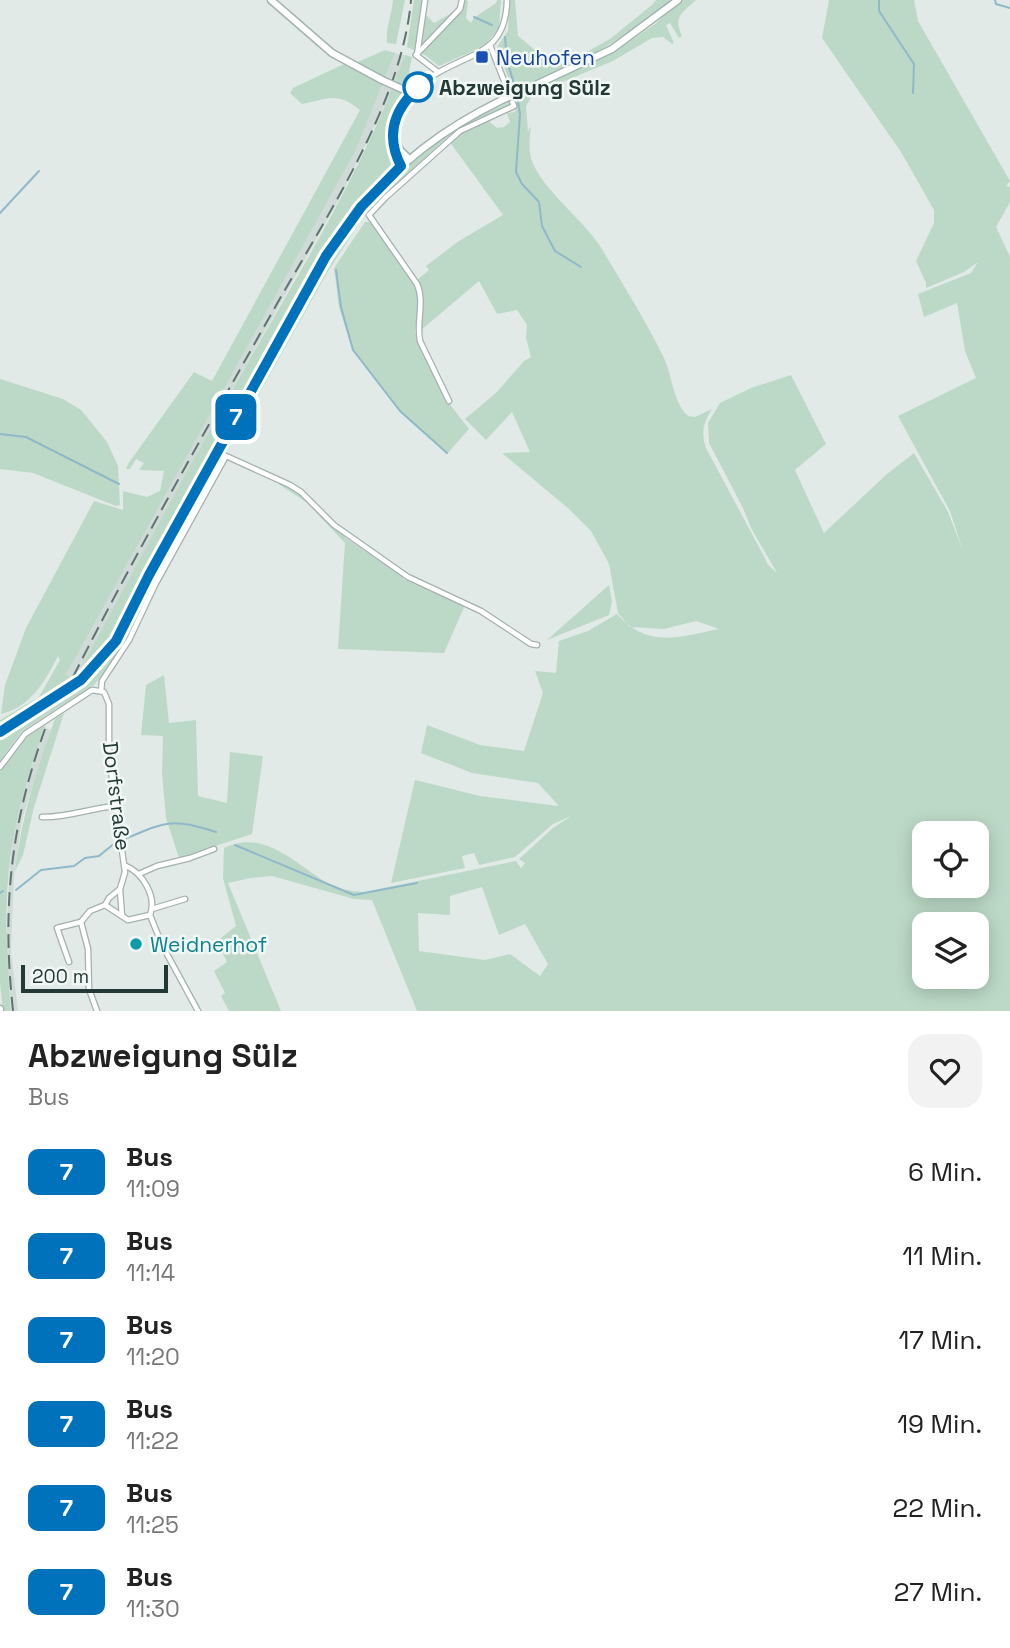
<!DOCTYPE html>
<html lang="de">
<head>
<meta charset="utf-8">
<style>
  body { margin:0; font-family:"Space Grotesk",sans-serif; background:#f2f2f2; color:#222; height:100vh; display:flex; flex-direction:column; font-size:26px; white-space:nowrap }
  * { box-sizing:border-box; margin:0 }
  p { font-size:23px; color:#767676 }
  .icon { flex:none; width:38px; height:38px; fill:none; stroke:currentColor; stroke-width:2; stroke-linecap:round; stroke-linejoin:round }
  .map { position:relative; height:1011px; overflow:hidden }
  .drawer { display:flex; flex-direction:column; background:#fff; flex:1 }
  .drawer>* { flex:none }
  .badge { padding:0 14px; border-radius:10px; font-size:24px; line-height:46px }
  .fabs { position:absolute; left:912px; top:821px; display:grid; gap:14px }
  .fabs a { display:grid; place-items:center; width:77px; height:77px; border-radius:14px; background:#fff; box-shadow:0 4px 18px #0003; font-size:35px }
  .scale { position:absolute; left:21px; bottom:18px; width:147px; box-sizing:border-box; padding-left:7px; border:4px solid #233936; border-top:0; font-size:19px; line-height:24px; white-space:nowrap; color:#233936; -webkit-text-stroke:5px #f1f7f5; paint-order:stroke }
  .map>.badge { position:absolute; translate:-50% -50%; box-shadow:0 0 0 4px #fff }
  .round { display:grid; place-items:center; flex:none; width:74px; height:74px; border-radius:21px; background:#f2f2f2 }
  .overview { display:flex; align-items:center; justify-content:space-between; height:119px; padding:0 28px }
  h1 { font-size:33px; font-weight:700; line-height:52px }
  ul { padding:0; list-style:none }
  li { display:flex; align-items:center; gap:21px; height:84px; padding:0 28px }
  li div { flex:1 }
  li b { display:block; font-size:26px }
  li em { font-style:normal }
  li .badge { min-width:77px; font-weight:700; text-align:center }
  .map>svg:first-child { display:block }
  .built { fill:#d0dad6 }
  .green { fill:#bcd9c7; fill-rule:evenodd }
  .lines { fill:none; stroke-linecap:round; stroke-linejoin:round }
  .stream { stroke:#8fb9c9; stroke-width:2 }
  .street-casing { stroke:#a4b1ae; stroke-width:7 }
  .secondary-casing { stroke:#a1b4b0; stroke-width:9 }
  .street { stroke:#fff; stroke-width:4.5 }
  .secondary { stroke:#fff; stroke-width:6 }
  .rail { stroke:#5e7471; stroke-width:2; stroke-dasharray:14 7; stroke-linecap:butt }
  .secondary-bridge-casing { stroke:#a1b4b0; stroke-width:9; stroke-linecap:butt }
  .secondary-bridge { stroke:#fff; stroke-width:6 }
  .line-casing { stroke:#fff; stroke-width:16 }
  .line { stroke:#0072bc; stroke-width:10 }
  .transit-dot { fill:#1a4fb4; stroke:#f1f7f5; stroke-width:2.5 }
  .stop-dot { fill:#fff; stroke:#0072bc; stroke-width:3.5 }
  .culture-dot { fill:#0f9aa8; stroke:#f1f7f5; stroke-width:2.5 }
  .labels { text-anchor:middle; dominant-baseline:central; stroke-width:5; stroke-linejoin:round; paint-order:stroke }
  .transit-label { font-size:21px; fill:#164399; stroke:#f1f7f5; text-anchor:start }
  .stop-label { font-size:21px; font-weight:bold; fill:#233936; stroke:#f1f7f5; text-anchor:start }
  .street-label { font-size:21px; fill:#233936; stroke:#f1f7f5 }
  .culture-label { font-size:21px; fill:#0d838f; stroke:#f1f7f5; text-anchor:start }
</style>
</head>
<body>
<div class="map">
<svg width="1010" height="1011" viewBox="0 0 1010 1011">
  <rect width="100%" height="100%" fill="#e1eae7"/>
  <g class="built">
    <path d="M395,53L405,55L394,86L339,199L228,397L75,679L66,675L356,150Z"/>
    <path d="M44,727L51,730L22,819L14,878L11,951L18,1011H12L6,959L9,876L13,836L24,791Z"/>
  </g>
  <g class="green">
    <path d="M393,0H405L396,44L387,43C385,30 392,14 393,0Z"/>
    <path d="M414,0H424L422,11L434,23L450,14L466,0L468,1L466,18L471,23L474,18L496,3L497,0H501L499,28L484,46L439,66L425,55L407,47Z"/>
    <path d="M509,0H515L518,36L551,63L572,60L610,39L653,4L651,0L653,4L656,0H671C624,41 576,64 519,89L522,97L617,50L655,24L680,0H696C682,13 673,16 682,36L679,38L670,23L666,25L674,43L672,44L663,37L652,38L613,61L533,94L526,106L528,132L531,126C530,134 529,144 530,153C533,182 584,220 600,246C622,283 645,319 664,358C673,378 672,400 688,416L695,417L712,409C703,423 701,433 706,448L768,564L764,561L777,573L751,528L743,508L709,443L708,423L720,403L751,388L791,375L826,444L795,470L824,533L887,474L914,453L948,512L963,551L950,511L898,416L976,378L965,351L957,303L924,317L918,294L971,273L978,262L964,272L926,288V283L916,261L934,223V210L901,152L822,38L829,0H914L918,21L1010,181L1006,186L1010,187V202L996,227L1010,257V1011H417L372,900L354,899L272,876L251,878L228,883L281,1011H229L221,996L225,993L214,971L227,962L217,941L236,926L223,878L224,848C263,828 296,864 327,883C339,890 351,891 364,892L516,861L521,868L525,863L519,859L553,828L571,816L553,824L515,857L479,865L474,853L462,856L465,868L391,883L415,780L480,796L559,806L538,783L472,773L421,753L427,725L480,745L524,751L543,693L535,671L556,673L559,641L588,631L617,614C649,649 678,637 719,629L696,621L664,629L630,627L618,613L609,564L591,531L569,509L502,453L530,452L512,412L486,440L465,419L497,392L524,361L531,357L526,338L527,325L517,310L497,314L479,281L420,331L423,292L417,280L429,270L426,266L459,241L503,215L449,141L458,134L491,118L490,122L497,128L504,127L510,122L507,113L515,112L517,106L516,99L497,47L508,31ZM924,833H976V886H924ZM482,887L499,935L525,924L548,964L540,976L510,954L485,960L419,951L418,913L450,915V896ZM924,924H976V976H924Z"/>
    <path d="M385,50L395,53L356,150L66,675L75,679C131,576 185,473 243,371C301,269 365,167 405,55L412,57L404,97L396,108L388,128L387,145L395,164L361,199L334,233L227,421L105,647C75,682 40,704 0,726V720L39,697L60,660L58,656C45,681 31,707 1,714L5,685L26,628L94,501L123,510V491L147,497L160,491L164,471L139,470L144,463L136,459L130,469H126L128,464L194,372L212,381L360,110C337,91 328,99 302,104L290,93L293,88L344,64L351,65Z"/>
    <path d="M510,102V105L452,133L375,204L360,222L327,273L161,569L141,609L138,622L117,656L95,684L22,731L0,761V738L73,692L111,655L125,633L143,591L227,436L328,258L361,212L397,175L441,137L477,117Z"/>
    <path d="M365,222H370L417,289L420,299L415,332L424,357L448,402L469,429L447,454L400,412L352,349L339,307L334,268Z"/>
    <path d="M0,379L63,399L81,410L107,442L118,466L120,505L116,506L33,473L0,469Z"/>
    <path d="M277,483L295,489L347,539L402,576L403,579L465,605L444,653L338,649L345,543L306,502Z"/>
    <path d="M609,585L612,601L609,615L547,640Z"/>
    <path d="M164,675L169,723L196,720L198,796L227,803L230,752L263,756L252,834L179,858L166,818L162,773L163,736L141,735L146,685Z"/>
    <path d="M64,713L34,807L23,855L15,871C22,816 36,771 55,719Z"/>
    <path d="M45,725C33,761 21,797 14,834C3,892 6,952 11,1011H3L0,983V772L27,737Z"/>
  </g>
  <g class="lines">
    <g class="stream">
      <path d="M879,0V11L914,64L913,93"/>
      <path d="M995,0L996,4L1010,8"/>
      <path d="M474,17L492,25"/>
      <path d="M505,37L507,61L516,90"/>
      <path d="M517,95L520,114L516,172L522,184L539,202L542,226L555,251L581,267"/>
      <path d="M0,213L39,171"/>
      <path d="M336,270L341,307L353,350L400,411L447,453"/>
      <path d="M0,434L26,437L119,484"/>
      <path d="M125,839C167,821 172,818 216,832"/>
      <path d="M235,845L354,895L417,883"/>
      <path d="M16,890L41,870L74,866L85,858L99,856L116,842"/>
      <path d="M0,893L3,891"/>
    </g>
    <g class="street-casing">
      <g id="street">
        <path d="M416,55L460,9L462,0"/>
        <path d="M416,55L438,72"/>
        <path d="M417,55L425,0"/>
        <path d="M428,79C465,52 506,58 507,0"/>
        <path d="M449,401L420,341C416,322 425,302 417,284L369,215L385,198L460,131L514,106L490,45"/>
        <path d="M101,691L102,681L129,640L155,585L226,456L290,485L301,492L334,525L408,577L481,611L531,644L537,645"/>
        <path d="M0,767L25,734L92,690L104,692L109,704V756L125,872L120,889L109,898L105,905L90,911L81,922L88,949L89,989L97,1011"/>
        <path d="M42,817C67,818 90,808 116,806"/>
        <path d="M126,866C143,873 157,897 150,915L162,945L198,1011"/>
        <path d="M139,874L157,866L190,858L214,849"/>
        <path d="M120,890L122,916"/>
        <path d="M105,905L128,920L150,915"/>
        <path d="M152,909L185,899"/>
        <path d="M69,962L57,928L81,922"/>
      </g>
    </g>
    <g class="secondary-casing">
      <g id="secondary">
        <path d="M271,0L332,53L382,80"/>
        <path d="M527,89L612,49L678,0"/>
        <path d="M395,140L400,150L409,159"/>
        <path d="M401,166C382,129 399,103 428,79"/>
        <path d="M0,732C36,711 74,690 103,658C131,626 146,580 167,543C200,482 233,422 267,362C333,242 373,163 502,100"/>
        <path d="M0,1009V1011"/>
      </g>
    </g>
    <use href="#street" class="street"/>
    <use href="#secondary" class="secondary"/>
    <g class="rail">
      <path d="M73,677C134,556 202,437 269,318C320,226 402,106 411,0"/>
      <path d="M13,1011C2,908 10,827 45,729"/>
    </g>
    <g class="secondary-bridge-casing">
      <g id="secondary-bridge">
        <path d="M382,80L411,93"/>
        <path d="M502,100L527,89"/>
      </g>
    </g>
    <use href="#secondary-bridge" class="secondary-bridge"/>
  </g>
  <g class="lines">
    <g class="line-casing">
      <path id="line" d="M0,732L81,680L116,641L149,575L326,256L361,207L401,166C382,129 399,102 428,79"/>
    </g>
    <use href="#line" class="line"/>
  </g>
  <rect class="transit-dot" x="475" y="50" width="14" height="14" rx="3.5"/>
  <circle class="stop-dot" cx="418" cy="87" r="14"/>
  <circle class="culture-dot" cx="136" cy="944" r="7"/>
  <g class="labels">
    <g class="transit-label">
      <text x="496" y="57">Neuhofen</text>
    </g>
    <g class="stop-label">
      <text x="439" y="87">Abzweigung Sülz</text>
    </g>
    <g class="street-label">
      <text transform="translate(117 796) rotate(83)">Dorfstraße</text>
    </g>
    <g class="culture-label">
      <text x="150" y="944">Weidnerhof</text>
    </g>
  </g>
</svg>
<div class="fabs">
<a><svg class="icon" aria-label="locate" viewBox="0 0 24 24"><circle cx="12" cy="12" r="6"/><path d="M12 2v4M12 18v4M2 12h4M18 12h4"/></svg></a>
<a><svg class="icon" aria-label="layers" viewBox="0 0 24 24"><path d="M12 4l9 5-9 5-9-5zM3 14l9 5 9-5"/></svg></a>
</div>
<div class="scale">200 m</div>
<b class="badge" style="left:236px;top:417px;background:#0072bc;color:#fff">7</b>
</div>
<section class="drawer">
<div class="overview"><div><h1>Abzweigung Sülz</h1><p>Bus</p></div><a class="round"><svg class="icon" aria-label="heart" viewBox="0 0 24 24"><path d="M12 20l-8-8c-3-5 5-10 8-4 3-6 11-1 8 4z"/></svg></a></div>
<ul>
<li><span class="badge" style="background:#0072bc;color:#fff">7</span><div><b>Bus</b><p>11:09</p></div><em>6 Min.</em></li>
<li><span class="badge" style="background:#0072bc;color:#fff">7</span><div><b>Bus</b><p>11:14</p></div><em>11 Min.</em></li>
<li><span class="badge" style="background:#0072bc;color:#fff">7</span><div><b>Bus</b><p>11:20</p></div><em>17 Min.</em></li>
<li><span class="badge" style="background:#0072bc;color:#fff">7</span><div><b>Bus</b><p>11:22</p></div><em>19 Min.</em></li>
<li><span class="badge" style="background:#0072bc;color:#fff">7</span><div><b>Bus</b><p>11:25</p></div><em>22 Min.</em></li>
<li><span class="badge" style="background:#0072bc;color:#fff">7</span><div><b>Bus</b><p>11:30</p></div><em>27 Min.</em></li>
</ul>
</section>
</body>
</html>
